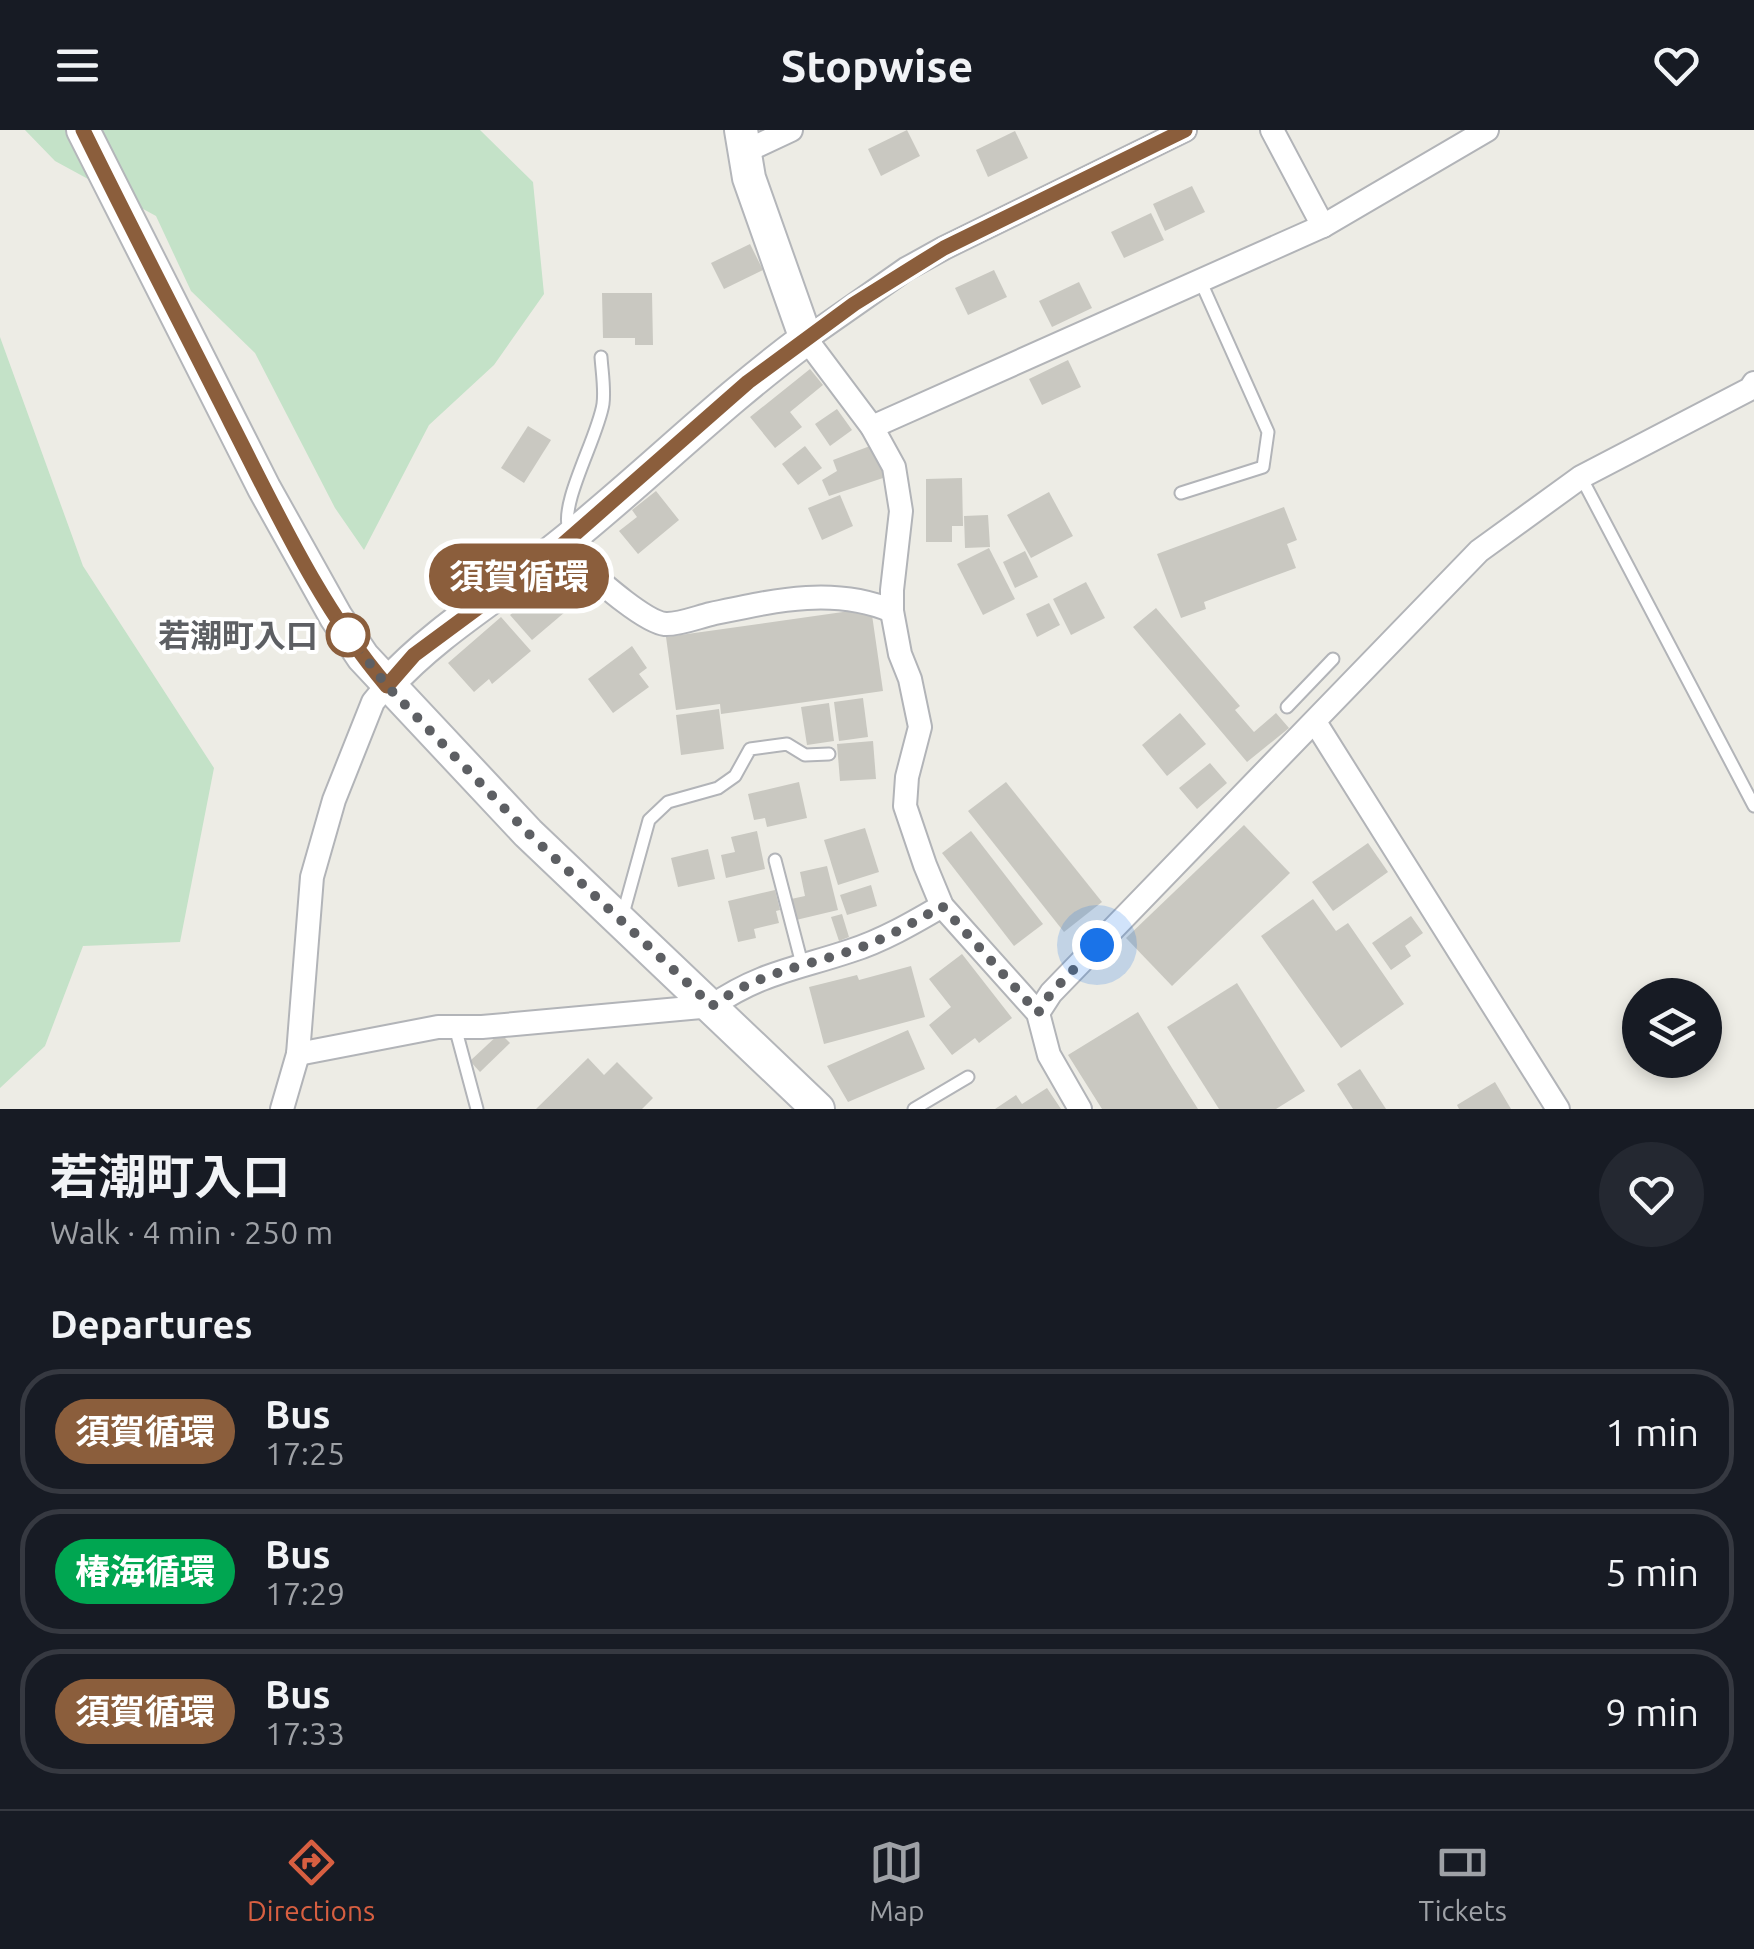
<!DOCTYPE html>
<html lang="en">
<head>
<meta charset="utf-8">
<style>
  body { margin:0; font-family:Ubuntu,"Noto Sans JP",sans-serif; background:#242831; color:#f1f3f6; height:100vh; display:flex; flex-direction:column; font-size:38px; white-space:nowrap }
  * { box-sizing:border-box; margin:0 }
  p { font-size:32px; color:#9ea1a6 }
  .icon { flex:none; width:55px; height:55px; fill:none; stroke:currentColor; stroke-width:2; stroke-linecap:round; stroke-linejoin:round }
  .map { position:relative; height:979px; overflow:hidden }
  .drawer { display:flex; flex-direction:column; background:#171b24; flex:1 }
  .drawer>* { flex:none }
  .badge { padding:0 20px; border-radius:32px; font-size:35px; line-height:65px }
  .buttons { position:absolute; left:1622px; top:848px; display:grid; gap:20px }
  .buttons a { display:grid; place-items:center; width:100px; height:100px; border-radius:50%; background:#171b24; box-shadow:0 5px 15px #0003; font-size:50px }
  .you { position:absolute; width:50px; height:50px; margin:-25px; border:8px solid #fff; border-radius:50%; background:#1a73e8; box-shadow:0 0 0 15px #1a73e833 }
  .map>.badge { position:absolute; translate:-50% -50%; box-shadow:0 0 0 5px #fff }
  h2 { padding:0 50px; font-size:38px; line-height:90px }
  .round { display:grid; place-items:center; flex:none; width:105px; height:105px; border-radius:52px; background:#242831 }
  .summary { display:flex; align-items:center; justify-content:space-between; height:170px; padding:0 50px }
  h1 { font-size:48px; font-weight:700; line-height:75px }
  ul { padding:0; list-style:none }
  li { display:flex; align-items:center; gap:30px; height:125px; margin:0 20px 15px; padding:0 30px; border:5px solid #363941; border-radius:40px }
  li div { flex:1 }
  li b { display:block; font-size:38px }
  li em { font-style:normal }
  li .badge { min-width:110px; font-weight:700; text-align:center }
  header { display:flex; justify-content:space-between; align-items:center; height:130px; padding:0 50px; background:#171b24; font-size:45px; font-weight:700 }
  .tab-bar { display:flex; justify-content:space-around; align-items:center; height:140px; border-top:2px solid #363941; background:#171b24; font-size:28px; color:#9ea1a6 }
  .tab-bar a { display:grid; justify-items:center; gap:5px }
  .tab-bar .on { color:#d75f41 }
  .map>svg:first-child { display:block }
  .green { fill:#c4e2c8 }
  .building { fill:#c9c8c1 }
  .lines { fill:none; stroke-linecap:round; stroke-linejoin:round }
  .lane-casing { stroke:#b2b4b8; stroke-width:15 }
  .street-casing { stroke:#b2b4b8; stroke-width:26 }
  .secondary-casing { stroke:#b4b6ba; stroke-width:36 }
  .lane { stroke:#fff; stroke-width:11 }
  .street { stroke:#fff; stroke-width:22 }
  .secondary { stroke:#fff; stroke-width:32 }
  .line-casing { stroke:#fff; stroke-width:22 }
  .line { stroke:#8b5e3c; stroke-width:15 }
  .walk { stroke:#5d5f63; stroke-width:10; stroke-dasharray:0 18 }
  .stop-dot { fill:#fff; stroke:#8b5e3c; stroke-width:5 }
  .labels { text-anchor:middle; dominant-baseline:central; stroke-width:8; stroke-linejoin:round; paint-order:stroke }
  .stop-label { font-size:32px; font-weight:bold; fill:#5d5f63; stroke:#fff; text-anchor:end }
</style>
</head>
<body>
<header><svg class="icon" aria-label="menu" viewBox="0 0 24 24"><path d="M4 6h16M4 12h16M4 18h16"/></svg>Stopwise<svg class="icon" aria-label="heart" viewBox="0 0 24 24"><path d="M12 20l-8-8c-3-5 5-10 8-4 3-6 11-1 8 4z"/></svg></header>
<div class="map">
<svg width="1754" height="979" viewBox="0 0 1754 979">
  <rect width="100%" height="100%" fill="#edece5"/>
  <g class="green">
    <path d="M25,0H480L533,52L544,164L494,235L429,295L364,420L335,378L255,223L191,161L156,86L55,31Z"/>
    <path d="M0,207L83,436L214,638L180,812L83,816L45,916L0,958Z"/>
  </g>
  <g class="building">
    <path d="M907,0L920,26L881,46L868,19Z"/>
    <path d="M1015,1L1028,28L988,47L976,20Z"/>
    <path d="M1192,56L1205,82L1165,101L1153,74Z"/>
    <path d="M1151,83L1164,110L1124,128L1111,102Z"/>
    <path d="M750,114L763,140L724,159L711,133Z"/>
    <path d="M994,140L1007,167L968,185L955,158Z"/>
    <path d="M1079,152L1092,178L1052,197L1039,171Z"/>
    <path d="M602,163H652L653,215H635V208H603Z"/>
    <path d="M1068,230L1081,257L1042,275L1029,249Z"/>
    <path d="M810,239L823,255L790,282L802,297L775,318L750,287Z"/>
    <path d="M837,279L852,300L830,316L815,294Z"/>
    <path d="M528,296L551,310L524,353L501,338Z"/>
    <path d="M805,316L822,338L798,355L782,334Z"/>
    <path d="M870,316L886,347L829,366L822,350L837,341L833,330Z"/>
    <path d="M962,348L963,396H952V412H926V349Z"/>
    <path d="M656,361L679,390L638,424L619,401L637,387L632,380Z"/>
    <path d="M1049,362L1073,406L1031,428L1007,385Z"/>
    <path d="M840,365L853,396L822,410L808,378Z"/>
    <path d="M1284,377L1297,410L1287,414L1296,438L1204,472L1206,479L1181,488L1157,424Z"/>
    <path d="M988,385L990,417L965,418L964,386Z"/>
    <path d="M989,418L1015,469L983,485L957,434Z"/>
    <path d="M1025,421L1038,447L1015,458L1003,432Z"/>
    <path d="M564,440L585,465L532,510L510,485Z"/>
    <path d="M1086,452L1105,488L1071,505L1053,469Z"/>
    <path d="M1049,473L1060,495L1037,507L1026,484Z"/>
    <path d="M871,478L883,561L721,584L720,574L676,580L666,507Z"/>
    <path d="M1156,478L1240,576L1235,580L1254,602L1276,583L1289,598L1247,632L1133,497Z"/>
    <path d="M501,487L531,521L492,554L489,549L474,562L448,533Z"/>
    <path d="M632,516L647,538L639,544L649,557L613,583L588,549Z"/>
    <path d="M863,568L868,607L839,611L834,572Z"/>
    <path d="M829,573L834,611L807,615L801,577Z"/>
    <path d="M719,579L724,619L681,625L676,585Z"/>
    <path d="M1180,583L1206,614L1167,646L1142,615Z"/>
    <path d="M873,611L876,649L840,651L837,614Z"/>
    <path d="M1210,633L1227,653L1197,679L1179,658Z"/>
    <path d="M799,652L807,688L767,697L765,688L754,690L748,664Z"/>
    <path d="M1006,652L1102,772L1064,802L968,681Z"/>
    <path d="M1244,695L1290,743L1172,856L1126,808Z"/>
    <path d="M865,698L879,742L838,755L824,710Z"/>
    <path d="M757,701L765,739L726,748L721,725L735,722L731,707Z"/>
    <path d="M971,701L1043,794L1014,816L942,723Z"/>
    <path d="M1368,713L1388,742L1333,781L1312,752Z"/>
    <path d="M708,719L715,749L678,757L671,728Z"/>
    <path d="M827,736L838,780L796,790L791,769L805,766L800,742Z"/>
    <path d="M871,755L877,776L847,785L840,765Z"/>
    <path d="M775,760L780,780L776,781L779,793L754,799L756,808L738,812L728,771Z"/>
    <path d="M1313,769L1336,801L1348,793L1404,874L1341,918L1261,806Z"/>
    <path d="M842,784L849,807L839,811L831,787Z"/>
    <path d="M1411,786L1423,803L1405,816L1411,826L1391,840L1372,813Z"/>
    <path d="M962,824L1012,888L979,913L975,908L952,925L929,895L951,877L929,849Z"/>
    <path d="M911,836L925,887L824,914L809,857L857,845L859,850Z"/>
    <path d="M1237,853L1305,961L1276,979H1219L1167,897Z"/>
    <path d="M1138,882L1172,938L1198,979H1102L1068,925Z"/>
    <path d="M908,900L925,939L848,972L827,936Z"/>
    <path d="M500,903L510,913L480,942L470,931Z"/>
    <path d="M588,928L604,945L617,932L653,968L642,979H536Z"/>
    <path d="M1360,939L1386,979H1353L1337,954Z"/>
    <path d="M1495,952L1511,979H1459L1457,975Z"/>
    <path d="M1047,958L1061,979H995L1016,965L1022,974Z"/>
  </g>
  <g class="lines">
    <g class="lane-casing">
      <g id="lane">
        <path d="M1581,347L1754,676"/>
        <path d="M1181,363L1263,337L1268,302L1200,150"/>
        <path d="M569,400C559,374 598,307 603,274C605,259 602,242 601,227"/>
        <path d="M1287,577L1333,529"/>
        <path d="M775,730L802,834"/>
        <path d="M623,784L649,690L668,672L718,658L735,646L750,619L787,614L805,625L829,624"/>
        <path d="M455,897L477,979"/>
        <path d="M914,979L968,947"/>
      </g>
    </g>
    <g class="street-casing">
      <g id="street">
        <path d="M1272,0L1323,96"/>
        <path d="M744,22L791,0"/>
        <path d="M872,297L1323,96L1487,0"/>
        <path d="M560,417C581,434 640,491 665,494C678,495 698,487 711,484C772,471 833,456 892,481"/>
        <path d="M1315,592L1558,979"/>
        <path d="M1038,883L1051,863L1479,421L1581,347L1750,259L1754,253"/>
        <path d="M298,924L438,897H482L712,876C760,843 796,839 850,821C882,811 913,793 942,776"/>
        <path d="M282,979L298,924L312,747L334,670L373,572L387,555"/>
        <path d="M1080,979L1049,925L1038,883L942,776L925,735L905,676L907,647L920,597L910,549L900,524L892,481V460L901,381L894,337L872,297L806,209L906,139L944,118L1185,0"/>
      </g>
    </g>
    <g class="secondary-casing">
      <g id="secondary">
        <path d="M83,0L264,358L336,487L363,527L528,703L818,979"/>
        <path d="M387,555C437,500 502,463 560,416C644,349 719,273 806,209L749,48L741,0"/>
      </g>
    </g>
    <use href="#lane" class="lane"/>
    <use href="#street" class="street"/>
    <use href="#secondary" class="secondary"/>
  </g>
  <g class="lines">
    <g class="line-casing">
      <path id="line" d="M83,0C131,98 182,196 231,293C277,383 321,479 387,556L414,525L560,417L748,252L854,174L944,118L1185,0"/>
    </g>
    <use href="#line" class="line"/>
    <path class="walk" d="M348,505L387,556L528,703L712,876C760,842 796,839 850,821C882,811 913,793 942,776L1038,883L1051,863L1097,815"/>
  </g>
  <circle class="stop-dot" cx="348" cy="505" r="20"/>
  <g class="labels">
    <g class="stop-label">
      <text x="318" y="505">若潮町入口</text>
    </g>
  </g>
</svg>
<div class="buttons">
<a><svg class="icon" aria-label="layers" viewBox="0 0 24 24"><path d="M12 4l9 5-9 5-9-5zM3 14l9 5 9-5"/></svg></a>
</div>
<div class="you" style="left:1097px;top:815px"></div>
<b class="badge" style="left:519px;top:446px;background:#8b5e3c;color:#fff">須賀循環</b>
</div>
<section class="drawer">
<div class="summary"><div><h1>若潮町入口</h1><p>Walk · 4 min · 250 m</p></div><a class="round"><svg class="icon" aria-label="heart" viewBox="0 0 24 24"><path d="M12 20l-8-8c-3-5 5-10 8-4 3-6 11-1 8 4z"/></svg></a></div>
<h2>Departures</h2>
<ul>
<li><span class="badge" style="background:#8b5e3c;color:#fff">須賀循環</span><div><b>Bus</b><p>17:25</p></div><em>1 min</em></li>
<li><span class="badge" style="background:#00a651;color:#fff">椿海循環</span><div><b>Bus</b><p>17:29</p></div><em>5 min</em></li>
<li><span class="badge" style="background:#8b5e3c;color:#fff">須賀循環</span><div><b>Bus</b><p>17:33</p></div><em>9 min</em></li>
</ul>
</section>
<nav class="tab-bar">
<a class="on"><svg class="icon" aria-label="directions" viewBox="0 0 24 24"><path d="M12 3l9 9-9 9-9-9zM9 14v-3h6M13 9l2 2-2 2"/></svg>Directions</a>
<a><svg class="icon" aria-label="map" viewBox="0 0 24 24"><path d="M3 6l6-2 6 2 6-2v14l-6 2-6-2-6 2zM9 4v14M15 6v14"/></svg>Map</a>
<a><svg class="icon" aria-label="tickets" viewBox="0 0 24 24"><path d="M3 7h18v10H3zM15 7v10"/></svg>Tickets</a>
</nav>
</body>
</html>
